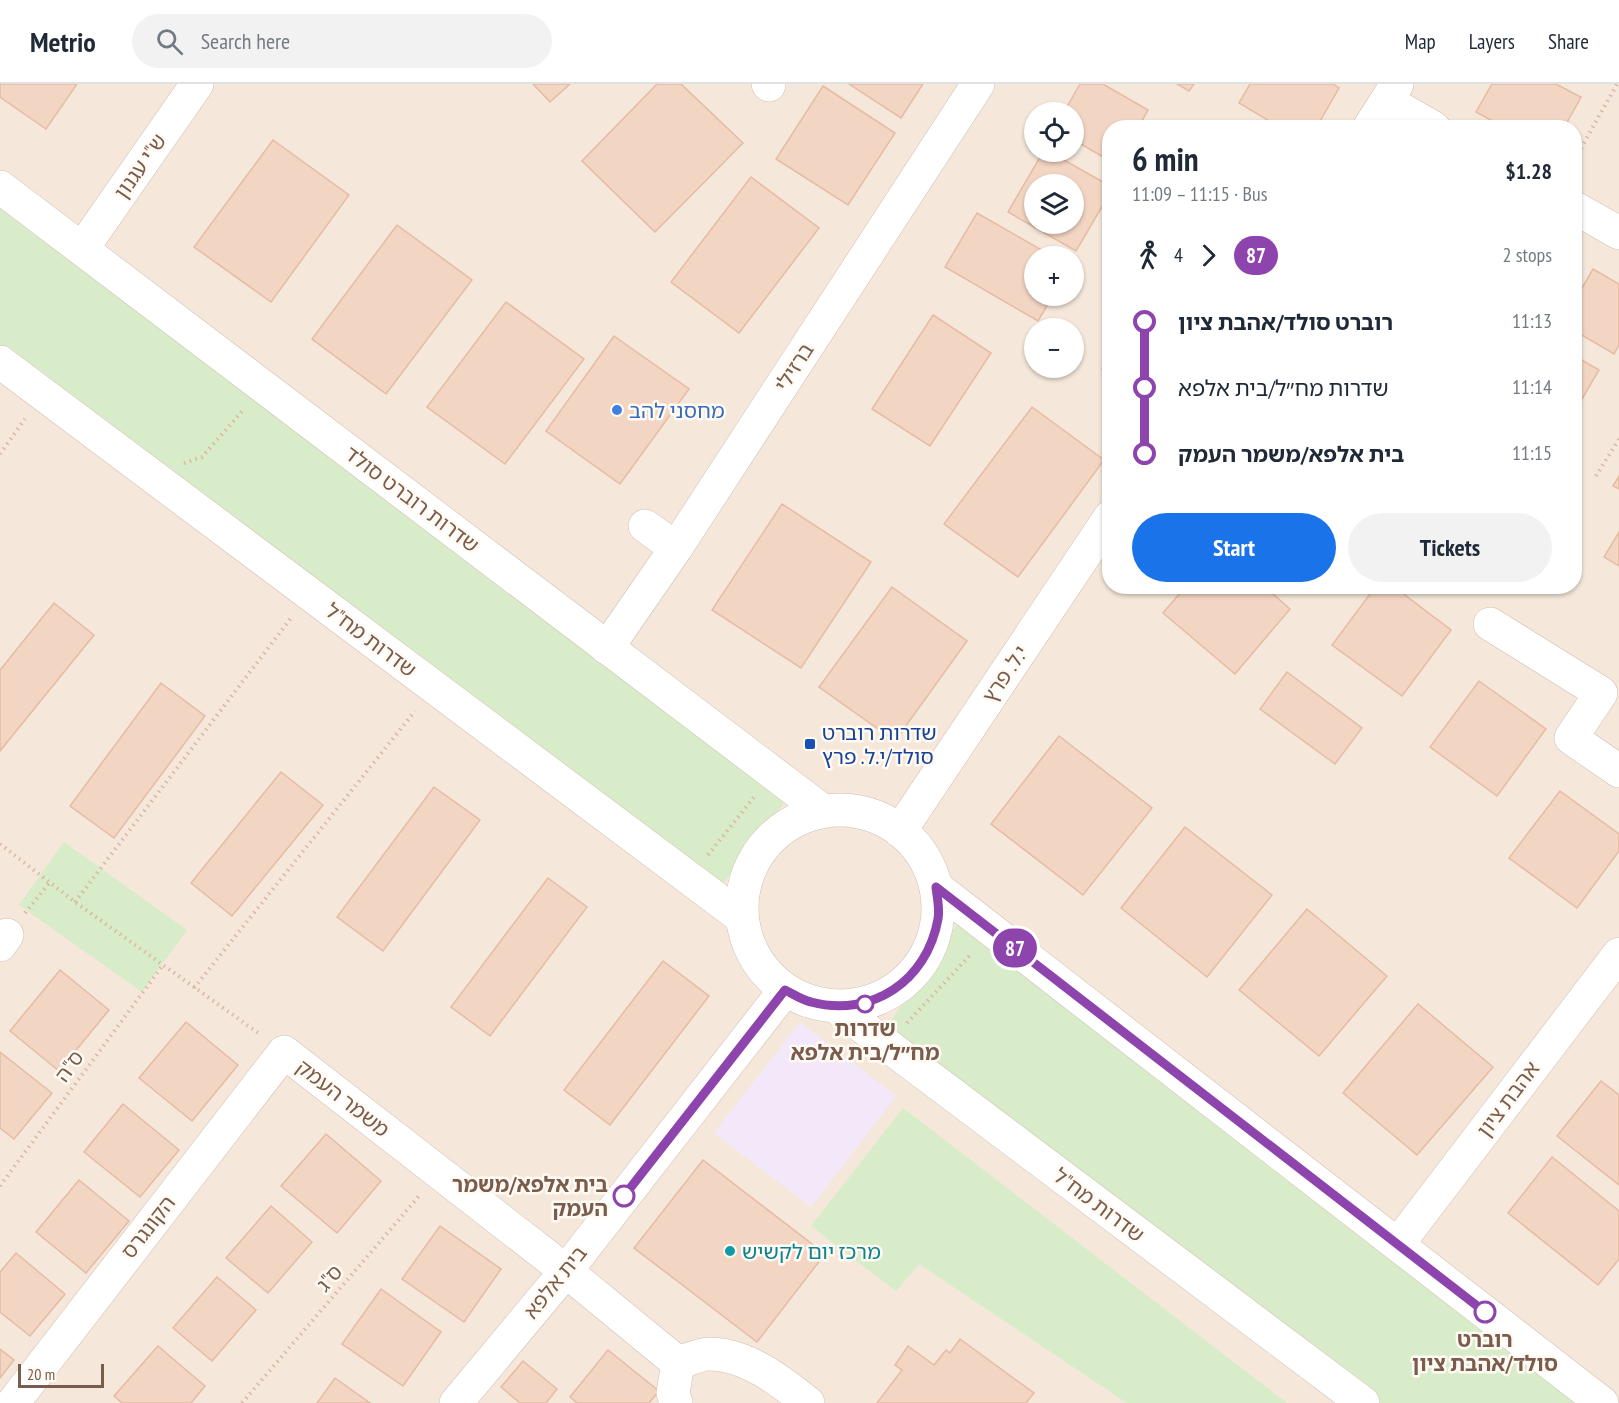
<!DOCTYPE html>
<html lang="en">
<head>
<meta charset="utf-8">
<style>
  body { margin:0; font-family:"PT Sans Narrow","Noto Sans Hebrew",sans-serif; background:#f2f2f3; color:#1f2937; height:100vh; display:flex; flex-direction:column; font-size:22px; white-space:nowrap }
  * { box-sizing:border-box; margin:0 }
  p { font-size:20px; color:#747a83 }
  .icon { flex:none; width:33px; height:33px; fill:none; stroke:currentColor; stroke-width:2; stroke-linecap:round; stroke-linejoin:round }
  .map { position:relative; flex:1; overflow:hidden }
  .panel { position:absolute; left:1102px; top:36px; width:480px; height:474px; display:flex; flex-direction:column; background:#fff; border-radius:24px; box-shadow:0 2px 4px #0004 }
  .panel>* { flex:none }
  .badge { padding:0 12px; border-radius:20px; font-size:21px; line-height:39px }
  .controls { position:absolute; left:1024px; top:18px; display:grid; gap:12px }
  .controls a { display:grid; place-items:center; width:60px; height:60px; border-radius:50%; background:#fff; box-shadow:0 2px 4px #0004; font-size:30px }
  .scale { position:absolute; left:18px; bottom:15px; width:86px; box-sizing:border-box; padding-left:6px; border:3px solid #7a5c4d; border-top:0; font-size:16px; line-height:21px; white-space:nowrap; color:#7a5c4d; -webkit-text-stroke:4px #fffaf3; paint-order:stroke }
  .map>.badge { position:absolute; translate:-50% -50%; box-shadow:0 0 0 3px #fff }
  .legs { display:flex; align-items:center; gap:9px; height:66px; padding:0 30px; font-size:20px }
  .legs p { margin-inline-start:auto }
  .overview { display:flex; align-items:center; justify-content:space-between; height:102px; padding:0 30px }
  h1 { font-size:33px; font-weight:600; line-height:45px }
  .cta { display:flex; gap:12px; margin-top:auto; padding:12px 30px }
  .cta a { flex:1; height:69px; border-radius:36px; background:#1a73e8; color:#fff; font-size:24px; font-weight:600; line-height:69px; text-align:center }
  .cta a+a { background:#f2f2f3; color:#1f2937 }
  ul { padding:0 30px; list-style:none }
  li { display:flex; align-items:center; gap:21px; height:66px; font-size:22px }
  li i { display:grid; place-items:center; width:9px; height:100%; margin:0 8px; background:currentColor }
  li i::after { content:''; width:15px; height:15px; margin:-8px; border:4px solid; border-radius:50%; background:#fff }
  li p { margin-inline-start:auto }
  li:first-child i { background:linear-gradient(#0000 50%,currentColor 0) }
  li:last-child i { background:linear-gradient(currentColor 50%,#0000 0) }
  header { display:flex; align-items:center; gap:36px; box-sizing:border-box; height:84px; padding:0 30px; background:#fff; border-bottom:2px solid #e0e1e3 }
  header strong { font-size:28px }
  nav { display:flex; gap:33px; margin-inline-start:auto; font-size:21px }
  .search { width:420px; height:54px; background:#f2f2f3; display:flex; align-items:center; gap:15px; box-sizing:border-box; padding:0 21px; border-radius:33px; color:#747a83; font-size:22px }
  .map>svg:first-child { display:block }
  .residential { fill:#f5e8da; fill-rule:evenodd }
  .education { fill:#f3e8fa }
  .green { fill:#d8ecc9 }
  .building { fill:#f3d5c3; stroke:#e6bba3; stroke-width:1.5; fill-rule:evenodd }
  .lines { fill:none; stroke-linecap:round; stroke-linejoin:round }
  .minor-casing { stroke:#d1beb0; stroke-width:34 }
  .path { stroke:#d9b8a5; stroke-width:4; stroke-dasharray:1.5 4.5; stroke-linecap:butt }
  .minor { stroke:#fff; stroke-width:33 }
  .line-1-casing { stroke:#fff; stroke-width:14 }
  .line-1 { stroke:#8e44ad; stroke-width:9 }
  .shop-dot { fill:#3f7fe0; stroke:#fffaf3; stroke-width:2 }
  .transit-dot { fill:#1a4fb4; stroke:#fffaf3; stroke-width:2 }
  .stop-1-dot { fill:#fff; stroke:#8e44ad; stroke-width:3 }
  .culture-dot { fill:#0f9aa8; stroke:#fffaf3; stroke-width:2 }
  .labels { text-anchor:middle; dominant-baseline:central; stroke-width:5; stroke-linejoin:round; paint-order:stroke }
  .street-label { font-size:21px; fill:#7a5c4d; stroke:#fffaf3 }
  .shop-label { font-size:21px; fill:#366cbe; stroke:#fffaf3; text-anchor:start }
  .transit-label { font-size:21px; fill:#164399; stroke:#fffaf3; text-anchor:start }
  .stop-label { font-size:21px; font-weight:bold; fill:#7a5c4d; stroke:#fffaf3 }
  .culture-label { font-size:21px; fill:#0d838f; stroke:#fffaf3; text-anchor:start }
</style>
</head>
<body>
<header>
<strong>Metrio</strong>
<div class="search"><svg class="icon" aria-label="search" viewBox="0 0 24 24"><circle cx="10" cy="10" r="6"/><path d="M15 15l6 6"/></svg>Search here</div>
<nav><a>Map</a><a>Layers</a><a>Share</a></nav>
</header>
<div class="map">
<svg width="1619" height="1319" viewBox="0 0 1619 1319">
  <rect width="100%" height="100%" fill="#fdf6ec"/>
  <path class="residential" d="M0,0H1619V1319H0ZM1035,28H1074V68H1035ZM1110,44H1575V502H1110ZM1035,100H1074V140H1035ZM1035,172H1074V212H1035ZM1035,244H1074V284H1035Z"/>
  <path class="education" d="M800,938L896,1012L811,1123L714,1049Z"/>
  <g class="green">
    <path d="M0,116L788,714L719,805L0,269Z"/>
    <path d="M64,758L187,846L142,908L19,821Z"/>
    <path d="M962,834L1586,1319H1367L883,948Z"/>
    <path d="M903,1024L1287,1319H1127L919,1180L896,1207L811,1142Z"/>
  </g>
  <g class="building">
    <path d="M0,0H77L46,45L0,13Z"/>
    <path d="M533,0H570L550,18Z"/>
    <path d="M657,0H681L743,59L655,148L582,77Z"/>
    <path d="M849,0H923L901,34Z"/>
    <path d="M1080,0H1103L1148,26L1138,44H1110V77L1074,56V28H1064Z"/>
    <path d="M1177,0H1194L1189,7Z"/>
    <path d="M1250,0H1333L1339,4L1316,44H1281L1239,19Z"/>
    <path d="M1492,0H1556L1581,13L1564,44H1505L1476,28Z"/>
    <path d="M823,2L895,49L848,121L776,75Z"/>
    <path d="M273,56L349,111L271,218L194,163Z"/>
    <path d="M1043,68H1050L1110,102V109L1076,167L1008,128ZM1035,100H1074V140H1035Z"/>
    <path d="M751,93L819,144L739,249L671,198Z"/>
    <path d="M977,129L1052,172H1035V212H1053L1038,237L945,183Z"/>
    <path d="M397,141L472,196L386,310L312,255Z"/>
    <path d="M1593,185L1619,200V261L1614,270L1575,247V216Z"/>
    <path d="M506,218L584,275L505,380L427,323Z"/>
    <path d="M933,231L991,269L930,362L872,325Z"/>
    <path d="M614,252L689,305L620,400L546,347Z"/>
    <path d="M1110,272V290L1102,285Z"/>
    <path d="M1575,272L1599,286L1575,327Z"/>
    <path d="M1032,323L1104,376L1018,493L944,440Z"/>
    <path d="M1619,392V405L1613,402Z"/>
    <path d="M782,420L871,478L801,584L712,526Z"/>
    <path d="M1619,448V482L1604,473Z"/>
    <path d="M1186,502H1264L1290,525L1235,590L1163,529Z"/>
    <path d="M1376,502H1393L1451,546L1402,612L1332,561Z"/>
    <path d="M892,503L967,557L895,657L819,603Z"/>
    <path d="M54,519L94,551L0,667V586Z"/>
    <path d="M1287,588L1362,644L1335,680L1260,625Z"/>
    <path d="M1479,597L1546,645L1497,712L1430,663Z"/>
    <path d="M161,599L205,632L114,754L70,722Z"/>
    <path d="M1059,652L1152,724L1083,811L991,740Z"/>
    <path d="M281,688L323,721L232,832L191,799Z"/>
    <path d="M434,703L480,736L383,867L337,833Z"/>
    <path d="M1560,707L1619,750V767L1577,824L1509,774Z"/>
    <path d="M1185,743L1272,811L1207,893L1121,824Z"/>
    <path d="M548,794L587,823L490,952L451,923Z"/>
    <path d="M1307,825L1387,892L1319,972L1239,906Z"/>
    <path d="M663,877L709,912L610,1041L564,1006Z"/>
    <path d="M60,886L109,926L59,987L10,947Z"/>
    <path d="M1418,920L1493,983L1417,1071L1343,1009Z"/>
    <path d="M186,938L238,981L192,1037L139,994Z"/>
    <path d="M0,968L52,1009L14,1055L0,1044Z"/>
    <path d="M1601,997L1619,1011V1101L1557,1052Z"/>
    <path d="M123,1020L179,1066L140,1113L84,1068Z"/>
    <path d="M326,1050L381,1097L337,1149L281,1102Z"/>
    <path d="M1552,1073L1619,1127V1175L1598,1201L1508,1129Z"/>
    <path d="M703,1076L825,1170L757,1258L634,1164Z"/>
    <path d="M79,1096L129,1137L86,1189L36,1148Z"/>
    <path d="M271,1122L312,1158L268,1209L226,1174Z"/>
    <path d="M440,1142L501,1185L464,1238L402,1195Z"/>
    <path d="M16,1169L65,1210L30,1252L0,1228V1188Z"/>
    <path d="M217,1193L256,1226L212,1277L173,1244Z"/>
    <path d="M381,1205L441,1248L403,1302L342,1260Z"/>
    <path d="M960,1255L1034,1309L1026,1319H877L902,1286L895,1281L908,1262L934,1281L946,1266L950,1269Z"/>
    <path d="M158,1262L205,1302L191,1319H122L114,1312Z"/>
    <path d="M0,1265L14,1276L0,1294Z"/>
    <path d="M608,1266L659,1307L649,1319H577L570,1313Z"/>
    <path d="M523,1277L557,1305L546,1319H520L501,1303Z"/>
    <path d="M335,1294L370,1319H317Z"/>
  </g>
  <g class="lines">
    <g class="minor-casing">
      <g id="minor">
        <path d="M768,0L769,1"/>
        <path d="M1387,17L1434,44"/>
        <path d="M1369,44L1397,0"/>
        <path d="M0,103L823,727"/>
        <path d="M1575,124L1619,149"/>
        <path d="M82,165L197,0"/>
        <path d="M0,278L741,833"/>
        <path d="M645,442L676,464"/>
        <path d="M1490,540L1601,609L1571,654L1619,687"/>
        <path d="M607,564L676,464L978,0"/>
        <circle cx="840" cy="824" r="98"/>
        <path d="M900,747L1110,433"/>
        <path d="M936,803L1602,1319"/>
        <path d="M0,861L7,851"/>
        <path d="M835,922L1363,1319"/>
        <path d="M1398,1160L1619,870"/>
        <path d="M678,1279C688,1276 700,1270 709,1270C746,1270 781,1297 808,1319"/>
        <path d="M13,1319L284,968L566,1187L678,1279"/>
        <path d="M456,1319L566,1187L785,906"/>
        <path d="M676,1319L673,1309L678,1279"/>
      </g>
    </g>
    <g class="path">
      <path d="M1575,75L1617,0"/>
      <path d="M0,370L25,335"/>
      <path d="M184,379L202,373L244,325"/>
      <path d="M1596,392L1619,355"/>
      <path d="M0,760L75,818L261,951"/>
      <path d="M708,771L754,713"/>
      <path d="M75,818L291,534"/>
      <path d="M25,829L50,798"/>
      <path d="M194,904L415,627"/>
      <path d="M907,939L972,869"/>
      <path d="M0,1102L163,881"/>
      <path d="M242,1319L419,1112"/>
    </g>
    <use href="#minor" class="minor"/>
  </g>
  <g class="lines">
    <g class="line-1-casing">
      <path id="line-1" d="M624,1112L785,906C793,910 802,916 811,918C872,934 927,897 938,835C940,825 937,813 936,803L1485,1228"/>
    </g>
    <use href="#line-1" class="line-1"/>
  </g>
  <circle class="shop-dot" cx="617" cy="326" r="6"/>
  <rect class="transit-dot" x="804" y="654" width="12" height="12" rx="3"/>
  <g class="stop-1-dot">
    <circle cx="865" cy="920" r="8"/>
    <circle cx="624" cy="1112" r="10"/>
    <circle cx="1485" cy="1228" r="10"/>
  </g>
  <circle class="culture-dot" cx="730" cy="1167" r="6"/>
  <g class="labels">
    <g class="street-label">
      <text transform="translate(140 82) rotate(-55)">ש"י עגנון</text>
      <text transform="translate(794 283) rotate(-57)">ברזילי</text>
      <text transform="translate(412 415) rotate(37)">שדרות רוברט סולד</text>
      <text transform="translate(371 556) rotate(37)">שדרות מח"ל</text>
      <text transform="translate(1005 590) rotate(-56)">י.ל. פרץ</text>
      <text transform="translate(69 982) rotate(-54)">ס"ה</text>
      <text transform="translate(343 1014) rotate(38)">משמר העמק</text>
      <text transform="translate(1508 1015) rotate(-53)">אהבת ציון</text>
      <text transform="translate(1099 1121) rotate(37)">שדרות מח"ל</text>
      <text transform="translate(148 1143) rotate(-52)">הקונגרס</text>
      <text transform="translate(329 1194) rotate(-49)">ס"ג</text>
      <text transform="translate(555 1198) rotate(-51)">בית אלפא</text>
    </g>
    <g class="shop-label">
      <text x="629" y="326">מחסני להב</text>
    </g>
    <g class="transit-label">
      <text x="822" y="648">שדרות רוברט<tspan x="822" dy="24">סולד/י.ל. פרץ</tspan></text>
    </g>
    <g class="stop-label">
      <text x="865" y="944">שדרות<tspan x="865" dy="24">מח״ל/בית אלפא</tspan></text>
      <text x="608" y="1100" text-anchor="end">בית אלפא/משמר<tspan x="608" dy="24">העמק</tspan></text>
      <text x="1485" y="1255">רוברט<tspan x="1485" dy="24">סולד/אהבת ציון</tspan></text>
    </g>
    <g class="culture-label">
      <text x="742" y="1167">מרכז יום לקשיש</text>
    </g>
  </g>
</svg>
<div class="controls">
<a><svg class="icon" aria-label="locate" viewBox="0 0 24 24"><circle cx="12" cy="12" r="6"/><path d="M12 2v4M12 18v4M2 12h4M18 12h4"/></svg></a>
<a><svg class="icon" aria-label="layers" viewBox="0 0 24 24"><path d="M12 4l9 5-9 5-9-5zM3 14l9 5 9-5"/></svg></a>
<a>+</a>
<a>−</a>
</div>
<div class="scale">20 m</div>
<b class="badge" style="left:1015px;top:864px;background:#8e44ad;color:#fff">87</b>
<section class="panel">
<div class="overview"><div><h1>6 min</h1><p>11:09 – 11:15 · Bus</p></div><b>$1.28</b></div>
<div class="legs"><svg class="icon" aria-label="walk" viewBox="0 0 24 24"><circle cx="13" cy="4" r="2"/><path d="M13 8l-2 6 4 7M11 14l-3 7M7 12l3-4h3l4 4"/></svg>4<svg class="icon" aria-label="forward" viewBox="0 0 24 24"><path d="M9 5l7 7-7 7"/></svg><b class="badge" style="background:#8e44ad;color:#fff">87</b><p>2 stops</p></div>
<ul>
<li><i style="color:#8e44ad"></i><b>רוברט סולד/אהבת ציון</b><p>11:13</p></li>
<li><i style="color:#8e44ad"></i><span>שדרות מח״ל/בית אלפא</span><p>11:14</p></li>
<li><i style="color:#8e44ad"></i><b>בית אלפא/משמר העמק</b><p>11:15</p></li>
</ul>
<div class="cta"><a>Start</a><a>Tickets</a></div>
</section>
</div>
</body>
</html>
